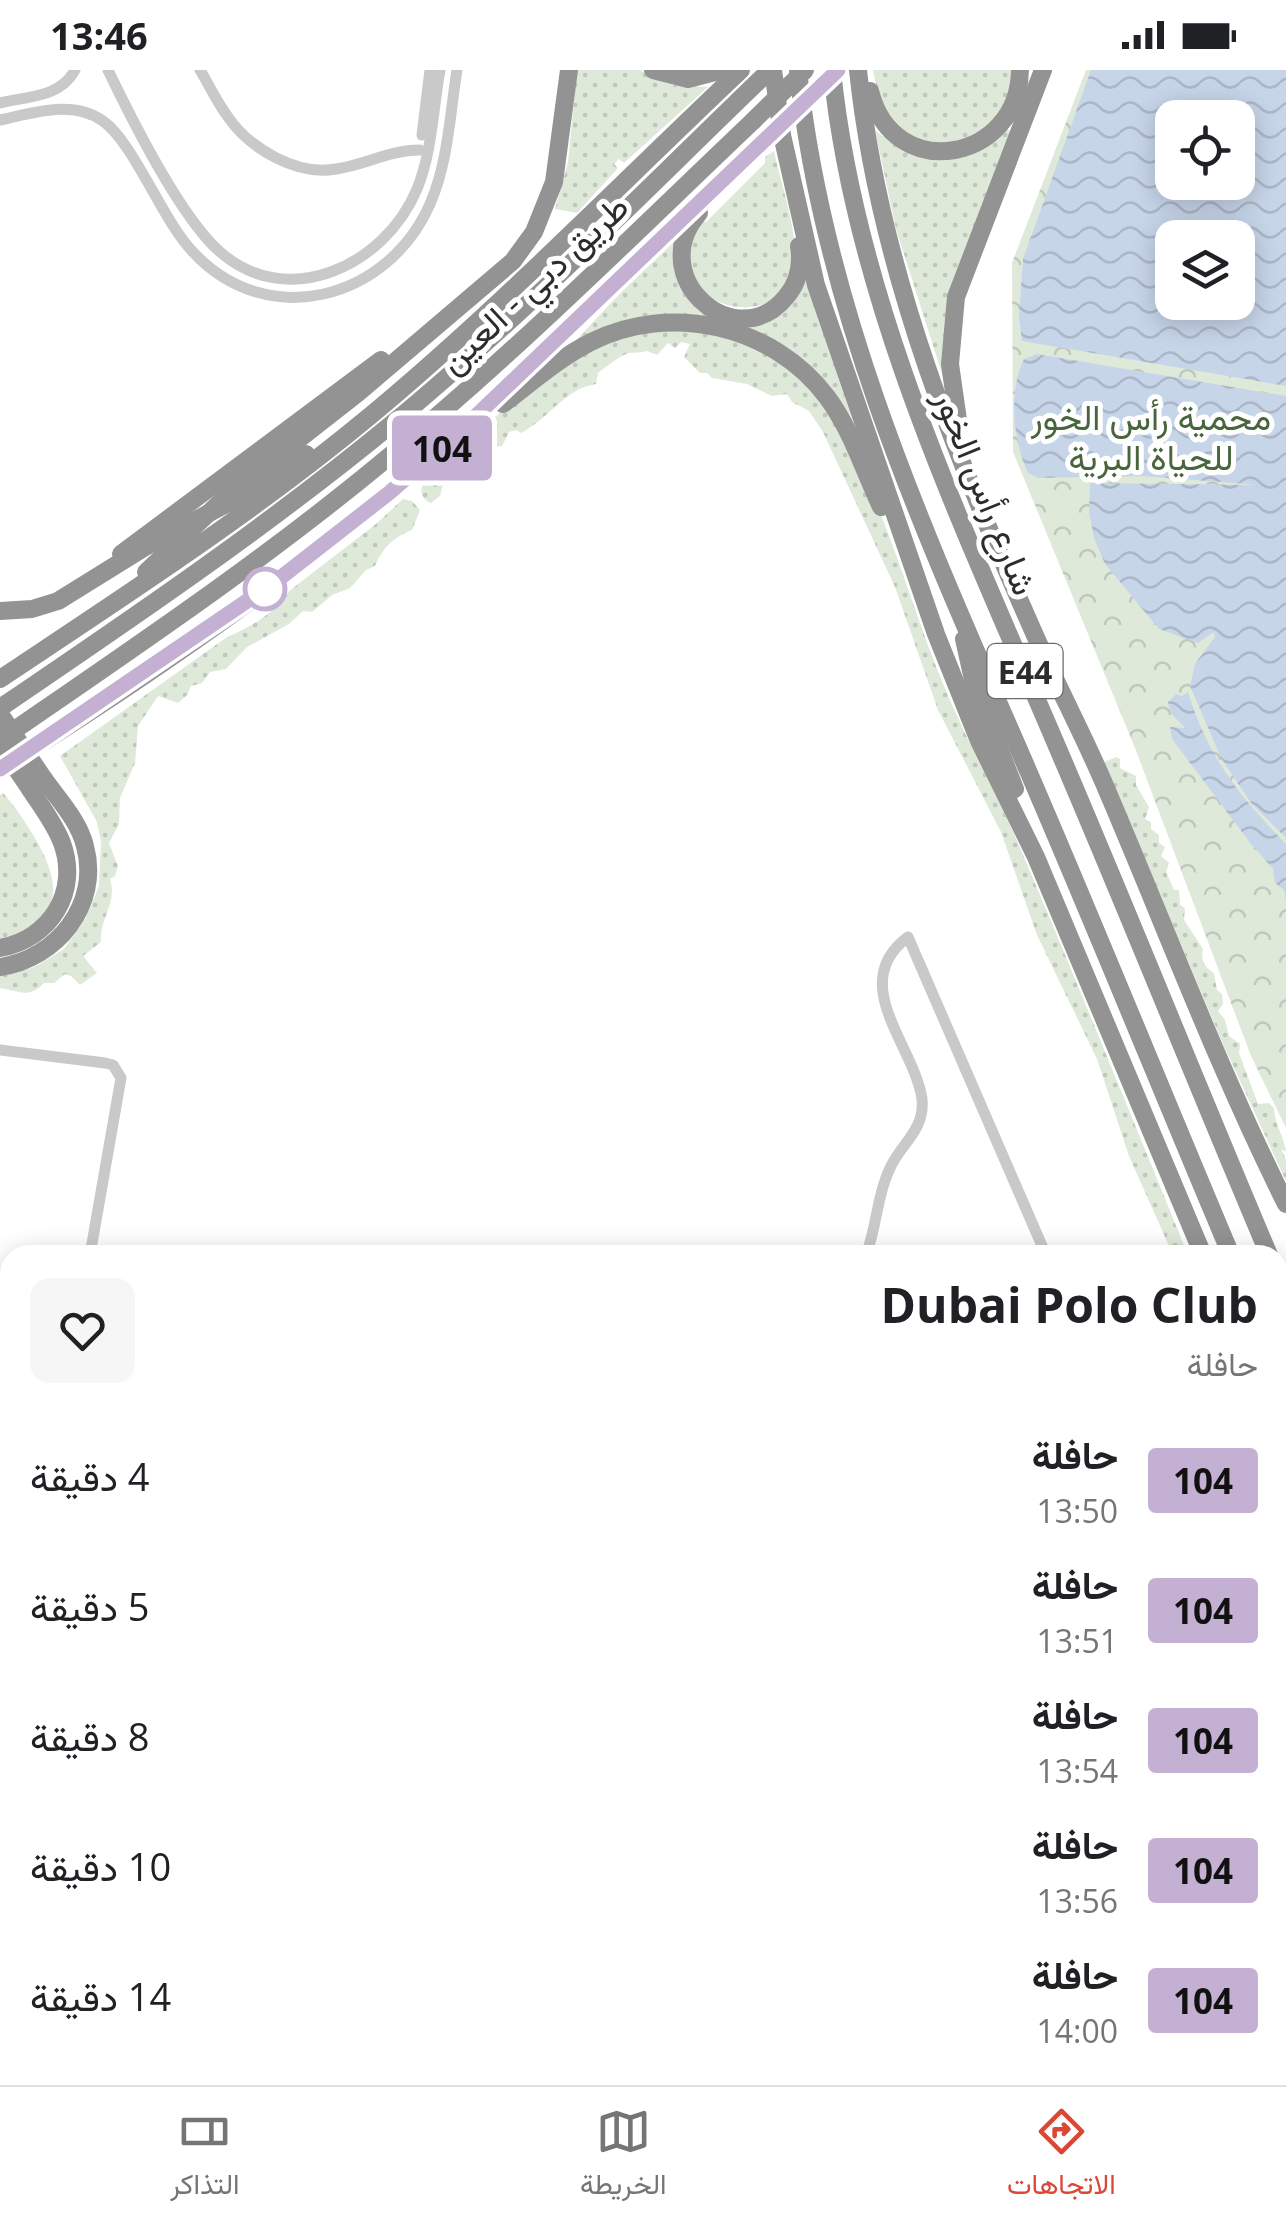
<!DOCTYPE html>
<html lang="ar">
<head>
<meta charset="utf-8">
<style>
  body { margin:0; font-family:"Open Sans",Vazirmatn,sans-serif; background:#f6f6f6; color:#202124; direction:rtl; height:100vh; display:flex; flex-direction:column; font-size:38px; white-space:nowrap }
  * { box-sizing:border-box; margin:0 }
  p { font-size:32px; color:#757577 }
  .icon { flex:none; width:55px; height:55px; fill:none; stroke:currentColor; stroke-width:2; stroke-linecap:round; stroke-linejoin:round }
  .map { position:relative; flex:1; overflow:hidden; direction:ltr }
  .sheet { position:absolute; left:0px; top:1175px; width:1288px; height:840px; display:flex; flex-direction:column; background:#fff; border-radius:30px 30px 0 0; box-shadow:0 5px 25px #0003; direction:rtl }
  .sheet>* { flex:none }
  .badge { padding:0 20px; border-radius:8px; font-size:35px; line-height:65px }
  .buttons { position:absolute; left:1155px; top:30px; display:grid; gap:20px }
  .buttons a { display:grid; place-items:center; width:100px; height:100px; border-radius:20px; background:#fff; box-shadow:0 5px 25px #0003; font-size:50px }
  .map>.badge { position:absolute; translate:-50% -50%; box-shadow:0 0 0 5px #fff }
  .round { display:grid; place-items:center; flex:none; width:105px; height:105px; border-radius:20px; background:#f6f6f6 }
  .head { display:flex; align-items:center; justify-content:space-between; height:170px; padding:0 30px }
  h1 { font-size:48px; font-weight:700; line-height:75px }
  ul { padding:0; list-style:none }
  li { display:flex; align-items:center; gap:30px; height:130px; padding:0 30px }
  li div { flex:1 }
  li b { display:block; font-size:38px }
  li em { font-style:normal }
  li .badge { min-width:110px; font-weight:700; text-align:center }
  .status { display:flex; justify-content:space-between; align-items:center; height:70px; padding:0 50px; background:#fff; direction:ltr }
  .status svg { height:28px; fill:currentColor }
  .tabs { display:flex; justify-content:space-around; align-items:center; height:140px; border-top:2px solid #e0e0e0; background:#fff; font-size:28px; color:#757577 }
  .tabs a { display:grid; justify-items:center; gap:5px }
  .tabs .active { color:#dc4735 }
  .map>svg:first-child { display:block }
  .park { fill:url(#park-crowns); fill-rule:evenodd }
  .garden { fill:url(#garden-dots) }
  .water { fill:url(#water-waves); fill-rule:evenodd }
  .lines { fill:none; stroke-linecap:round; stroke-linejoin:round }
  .minor { stroke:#c9c9c9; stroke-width:11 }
  .highway { stroke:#939393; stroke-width:18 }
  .highway-bridge { stroke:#939393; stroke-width:18 }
  .line-casing { stroke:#fff; stroke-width:22 }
  .line { stroke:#c4b0d2; stroke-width:15 }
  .stop-dot { fill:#fff; stroke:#c4b0d2; stroke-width:5 }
  .labels { text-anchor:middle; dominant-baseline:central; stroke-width:10; stroke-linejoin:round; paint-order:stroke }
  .shield { fill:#fff; stroke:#6b6b6b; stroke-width:2.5 }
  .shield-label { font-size:32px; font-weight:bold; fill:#2c2c2c }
  .street-label { font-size:35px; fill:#2c2c2c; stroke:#fff }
  .park-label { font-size:35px; fill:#48653c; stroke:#fff }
</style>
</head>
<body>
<div class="status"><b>13:46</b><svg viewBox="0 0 49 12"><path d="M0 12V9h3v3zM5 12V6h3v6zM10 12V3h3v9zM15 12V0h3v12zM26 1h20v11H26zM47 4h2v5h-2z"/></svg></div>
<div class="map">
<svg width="1286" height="2015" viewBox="0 0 1286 2015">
  <defs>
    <pattern id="park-crowns" width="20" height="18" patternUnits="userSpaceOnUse" patternTransform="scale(2.5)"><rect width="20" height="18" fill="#dfe9da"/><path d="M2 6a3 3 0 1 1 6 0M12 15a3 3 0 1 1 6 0" fill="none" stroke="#c0c8bb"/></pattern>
    <pattern id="garden-dots" width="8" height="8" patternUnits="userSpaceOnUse" patternTransform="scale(2.5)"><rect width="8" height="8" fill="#dfe9da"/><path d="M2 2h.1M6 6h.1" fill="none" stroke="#c0c8bb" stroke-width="1.8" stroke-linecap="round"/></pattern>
    <pattern id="water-waves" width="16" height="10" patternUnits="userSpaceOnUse" patternTransform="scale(2.5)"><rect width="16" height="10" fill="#c7d5e9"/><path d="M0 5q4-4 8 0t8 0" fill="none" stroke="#abb7c8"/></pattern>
  </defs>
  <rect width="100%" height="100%" fill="#fff"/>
  <path class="park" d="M1086,0H1286V1058L1251,986L1135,678L1013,382L1012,193ZM1172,48H1238V112H1172ZM1172,168H1238V232H1172Z"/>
  <g class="garden">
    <path d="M577,0H640L673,15L708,17L624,93L619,89L614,94L618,98L577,143L555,139L568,92Z"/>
    <path d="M873,0H1013C1012,9 1012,22 1008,31C988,70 932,89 897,57C883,44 876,18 873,0Z"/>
    <path d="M1007,58L1013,65L963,197L944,310L896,159L875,60L893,74L919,85Z"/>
    <path d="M774,81C781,113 796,157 795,188C792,271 650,243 701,151L706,152L765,93V87Z"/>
    <path d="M676,164V172L717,248L579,272L577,269Z"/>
    <path d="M806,210L855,358L735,253Z"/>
    <path d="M694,261C732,267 781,283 808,314C877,395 903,519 944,616C967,672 997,724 1021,780C1078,914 1133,1050 1188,1185H1173L1129,1086L1097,989L1037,865L1001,762L938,640L895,517L823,362L809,341L792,332L787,324L772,326L747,314L712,308L707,303H700L684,287L690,274L681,272L675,278L668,273L657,285L647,281C639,284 631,281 624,285C614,290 606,297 598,303L596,314C564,319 550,348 521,363L516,360L509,362L502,376L489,377L483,389L472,392L459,405L444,410L440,426L431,433C419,428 420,419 425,409C481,361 565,275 639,262C657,259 676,261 694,261Z"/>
    <path d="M403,429L412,431L420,440L412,460C395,466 382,478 375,496L366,500L350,518L332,525L312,542L303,541L289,554L247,577L226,599L210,602L202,613L191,616L187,625L178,633L158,626L138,656L135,693L120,728L119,754L109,773L118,796L115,806L110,809C118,833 99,848 101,872L83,886L97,903L80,915L71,906L65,904L54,913H44C29,929 20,921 0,918V906L35,897L64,879L86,848L99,816L101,771L97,752L60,686L227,567C249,558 277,542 289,521L376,454Z"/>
    <path d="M1117,687L1120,689V698L1136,706V715L1149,737L1145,749L1151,752V759L1159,765V773L1165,777L1161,786L1169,793L1166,802L1174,820H1179L1180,835L1185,838L1184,850L1203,879C1200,889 1205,898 1214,903L1217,920L1222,924L1223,934L1218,941L1225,950L1229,966L1240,974L1239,983L1258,1034L1269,1033L1274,1038C1274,1053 1284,1066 1286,1082L1281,1079L1286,1090V1111L1223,974L1104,692Z"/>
    <path d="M3,723C16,737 25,752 35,768C65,820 61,850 0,870V725Z"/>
  </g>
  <g class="water">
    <path d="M1091,0H1286V316L1022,271L1019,247L1023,189ZM1172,48H1238V112H1172ZM1172,168H1238V232H1172Z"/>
    <path d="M1037,284L1286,326V768L1251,733L1221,688L1190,616L1195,594L1215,567L1214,562L1198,573L1159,559L1105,494L1094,468L1089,443L1090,413L1260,415L1141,406L1038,408L1028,403C1013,372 1008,320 1024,289Z"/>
    <path d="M1188,622C1208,687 1239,726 1286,774V831L1284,820L1275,813L1273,799L1251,774L1172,669L1170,657L1185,658L1170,642L1168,632L1176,624L1182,626Z"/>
  </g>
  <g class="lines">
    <g class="minor">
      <path d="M108,0C132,50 179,145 219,181C287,242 385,196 417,119C432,83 433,39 440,0"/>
      <path d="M200,0C209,15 217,32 228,47C250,79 297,106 336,99C364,95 390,80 420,80"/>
      <path d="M0,33C28,26 60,28 75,0"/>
      <path d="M0,50C33,43 73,29 103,51C134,73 162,150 193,182C267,262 388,230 430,134C448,93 450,44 457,0"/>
      <path d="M422,65L430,0"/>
      <path d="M0,980L105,993L113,995L121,1008L90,1185"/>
      <path d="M866,1185C877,1156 877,1124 891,1096C903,1072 925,1059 922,1029C915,977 846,913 908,867L1046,1185"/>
      <path d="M0,1286L10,1287"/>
      <path d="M0,1319L10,1320"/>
      <path d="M1278,1751L1286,1757"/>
      <path d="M0,1780L10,1777"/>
      <path d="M0,1843L10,1839"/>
      <path d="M0,1908L10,1905"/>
      <path d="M145,2015L163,2005"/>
      <path d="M262,2015L275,2005"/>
      <path d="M289,2015L303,2005"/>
      <path d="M845,2015V2005"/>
    </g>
    <g class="highway">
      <path d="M653,0L688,9L723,0"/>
      <path d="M773,0L782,65L816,215L936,564L979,671L1036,787L1203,1185"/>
      <path d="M798,0C824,248 931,477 1029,703C1098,863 1163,1024 1231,1185"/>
      <path d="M832,0C855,231 963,456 1053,667C1127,839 1196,1013 1269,1185"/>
      <path d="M858,0C879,203 960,397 1042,581C1062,625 1084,667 1103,711C1164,853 1217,996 1286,1134"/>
      <path d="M870,21C893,115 1019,92 1020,0"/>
      <path d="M699,143C643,207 736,288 786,227C799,212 802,195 799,176"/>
      <path d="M503,334C531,313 559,288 591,272C670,232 773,255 827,327C851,359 864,401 881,437"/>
      <path d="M958,350L950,294L956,227L1043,0"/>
      <path d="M121,484L381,290"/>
      <path d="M146,502L230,423L358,323L513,191L534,162L554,112L569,0"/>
      <path d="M964,569L974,614L1015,719"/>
      <path d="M0,609C126,525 253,443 370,346C500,238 618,116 741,0"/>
      <path d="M0,638C134,547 268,456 393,353C526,243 646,119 770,0"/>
      <path d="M0,670C129,581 259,494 380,394C511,287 631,167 753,51"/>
      <path d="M0,699C145,609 288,510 418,399C535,298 640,185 754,82"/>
      <path d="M0,878C50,869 80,822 62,773C55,754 41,736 30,719"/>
      <path d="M0,897C56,889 101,835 85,776C79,751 58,729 44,709"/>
      <path d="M1278,1207L1286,1228"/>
      <path d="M1278,1320L1286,1349"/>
      <path d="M1278,1381L1286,1408"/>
      <path d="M1278,1464L1285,1494"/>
      <path d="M1283,1486L1286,1523"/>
      <path d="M1278,1713L1286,1698"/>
    </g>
    <g class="highway-bridge">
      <path d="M753,51L805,0"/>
      <path d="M754,82L838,0"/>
      <path d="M0,541L32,539L58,531L145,477L260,416L306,384"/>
      <path d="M0,644L44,709"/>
      <path d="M0,675L30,719"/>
    </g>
  </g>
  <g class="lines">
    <g class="line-casing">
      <path id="line" d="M0,699L275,512L389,423L456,365L838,0"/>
    </g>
    <use href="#line" class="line"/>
  </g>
  <circle class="stop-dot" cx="265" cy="519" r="20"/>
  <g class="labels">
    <rect class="shield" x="987.5" y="574" width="75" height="54" rx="8"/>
    <g class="shield-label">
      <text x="1025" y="601">E44</text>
    </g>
    <g class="street-label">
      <text transform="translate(533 213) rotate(-43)">طريق دبي - العين</text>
      <text transform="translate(987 422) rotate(68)">شارع رأس الخور</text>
    </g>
    <g class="park-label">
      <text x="1151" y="346">محمية رأس الخور<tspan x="1151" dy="40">للحياة البرية</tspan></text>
    </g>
  </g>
</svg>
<div class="buttons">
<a><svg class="icon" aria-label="locate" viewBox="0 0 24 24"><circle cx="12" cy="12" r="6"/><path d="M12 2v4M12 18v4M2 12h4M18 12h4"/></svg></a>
<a><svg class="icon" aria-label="layers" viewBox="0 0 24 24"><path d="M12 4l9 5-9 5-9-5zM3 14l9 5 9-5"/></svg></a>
</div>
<b class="badge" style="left:442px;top:378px;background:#c4b0d2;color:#111">104</b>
<section class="sheet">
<div class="head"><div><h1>Dubai Polo Club</h1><p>حافلة</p></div><a class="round"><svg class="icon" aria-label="heart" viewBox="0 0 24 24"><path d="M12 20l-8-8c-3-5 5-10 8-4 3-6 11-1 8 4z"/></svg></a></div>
<ul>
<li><span class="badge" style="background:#c4b0d2;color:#111">104</span><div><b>حافلة</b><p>13:50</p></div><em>4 دقيقة</em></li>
<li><span class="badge" style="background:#c4b0d2;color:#111">104</span><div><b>حافلة</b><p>13:51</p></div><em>5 دقيقة</em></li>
<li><span class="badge" style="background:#c4b0d2;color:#111">104</span><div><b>حافلة</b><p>13:54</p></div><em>8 دقيقة</em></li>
<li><span class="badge" style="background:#c4b0d2;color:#111">104</span><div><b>حافلة</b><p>13:56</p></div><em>10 دقيقة</em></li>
<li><span class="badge" style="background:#c4b0d2;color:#111">104</span><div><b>حافلة</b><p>14:00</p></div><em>14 دقيقة</em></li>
</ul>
</section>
</div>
<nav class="tabs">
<a class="active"><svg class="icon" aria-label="directions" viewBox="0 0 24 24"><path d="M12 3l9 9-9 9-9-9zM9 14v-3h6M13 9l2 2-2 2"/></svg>الاتجاهات</a>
<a><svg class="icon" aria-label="map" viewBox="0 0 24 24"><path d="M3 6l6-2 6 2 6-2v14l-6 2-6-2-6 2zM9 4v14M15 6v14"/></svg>الخريطة</a>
<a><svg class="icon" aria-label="tickets" viewBox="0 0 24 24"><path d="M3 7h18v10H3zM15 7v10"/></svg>التذاكر</a>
</nav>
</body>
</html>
